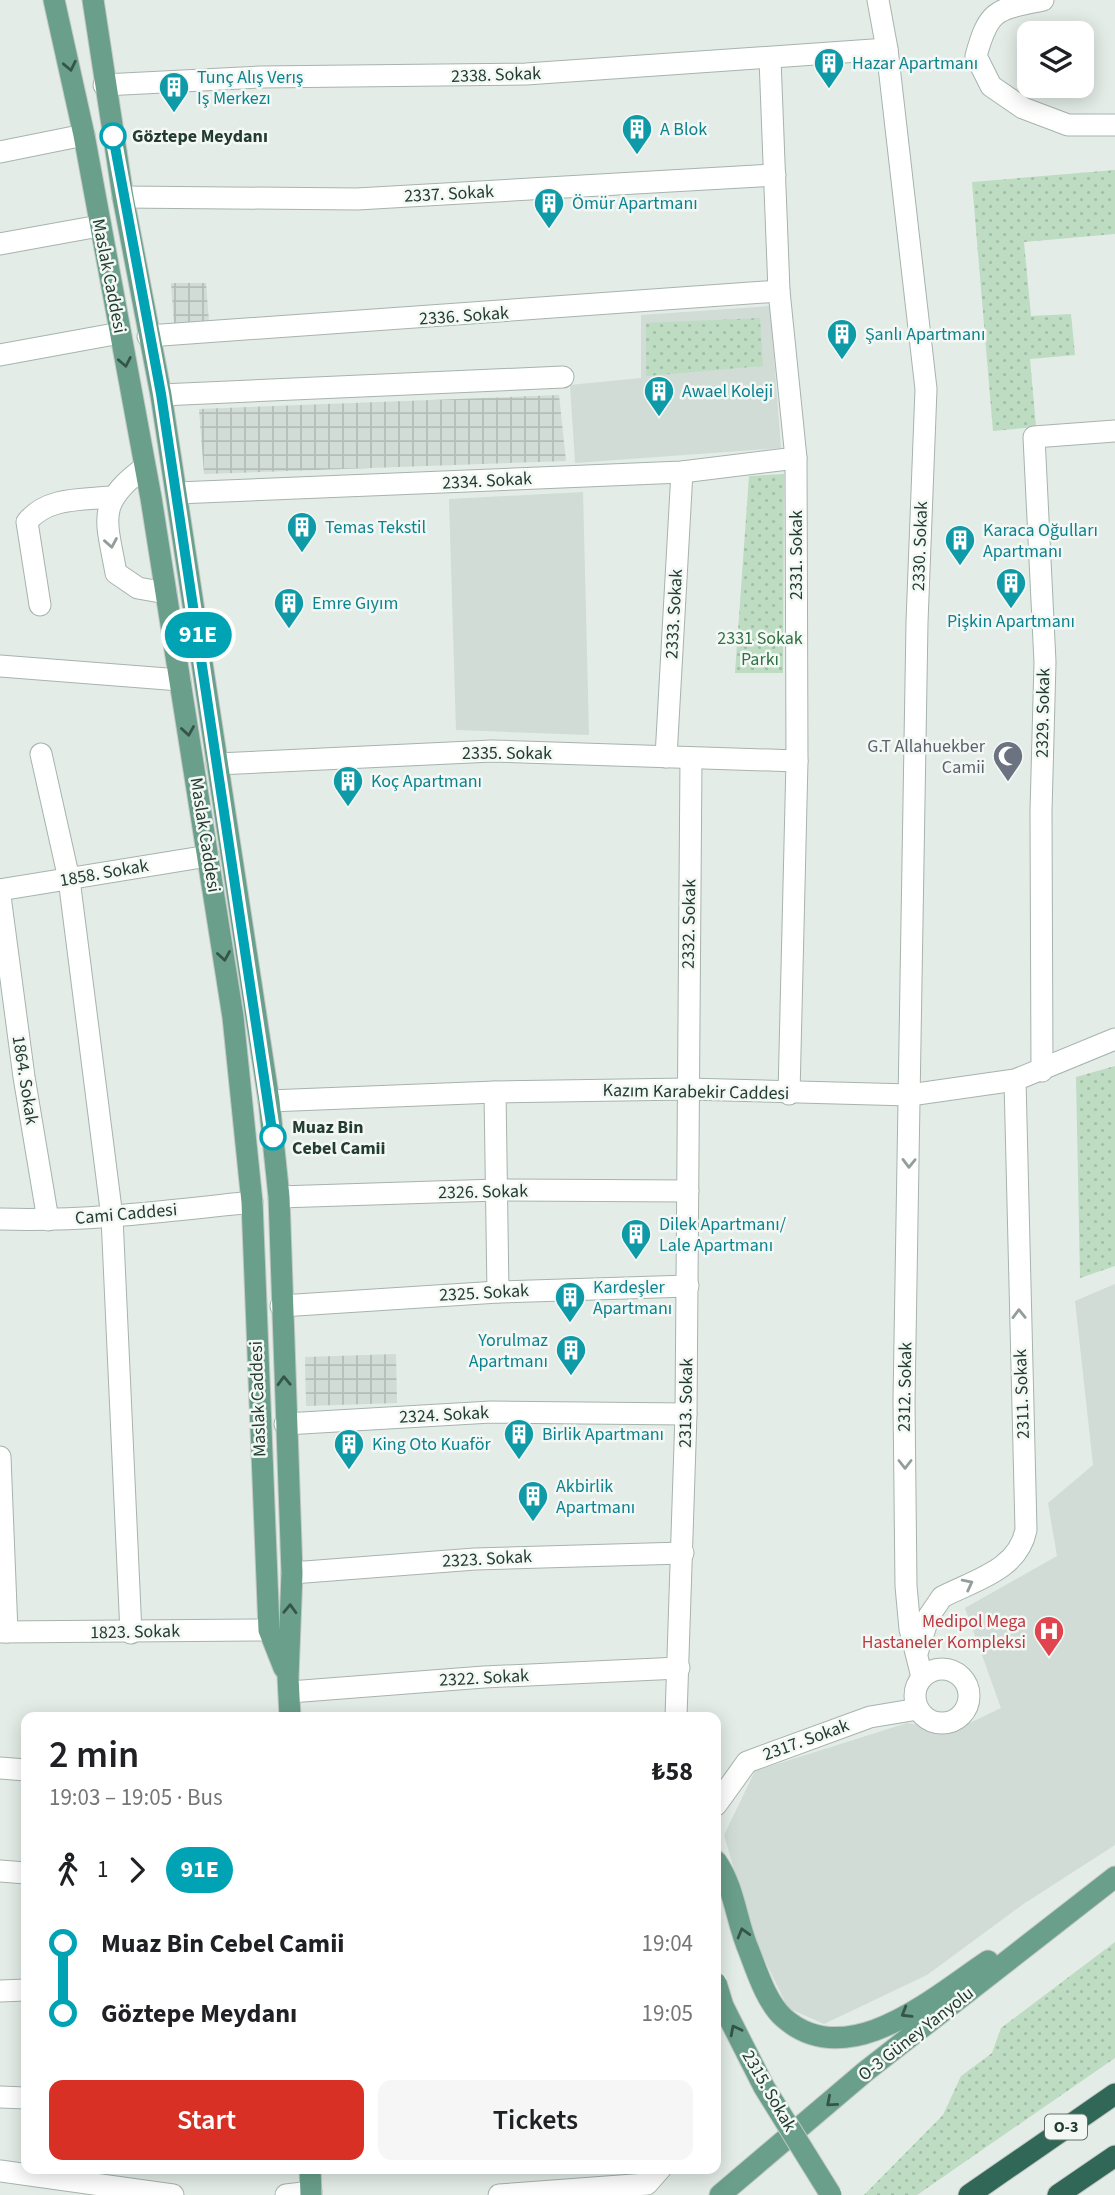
<!DOCTYPE html>
<html lang="en">
<head>
<meta charset="utf-8">
<style>
  body { margin:0; font-family:"Source Sans 3",sans-serif; background:#f6f6f6; color:#202124; height:100vh; display:flex; flex-direction:column; font-size:26px; white-space:nowrap }
  * { box-sizing:border-box; margin:0 }
  p { font-size:23px; color:#757577 }
  .icon { flex:none; width:38px; height:38px; fill:none; stroke:currentColor; stroke-width:2; stroke-linecap:round; stroke-linejoin:round }
  .map { position:relative; flex:1; overflow:hidden }
  .sheet { position:absolute; left:21px; top:1712px; width:700px; height:462px; display:flex; flex-direction:column; background:#fff; border-radius:14px; box-shadow:0 4px 18px #0003 }
  .sheet>* { flex:none }
  .badge { padding:0 14px; border-radius:23px; font-size:24px; line-height:46px }
  .controls { position:absolute; left:1017px; top:21px; display:grid; gap:14px }
  .controls a { display:grid; place-items:center; width:77px; height:77px; border-radius:14px; background:#fff; box-shadow:0 4px 18px #0003; font-size:35px }
  .map>.badge { position:absolute; translate:-50% -50%; box-shadow:0 0 0 4px #fff }
  .legs { display:flex; align-items:center; gap:10px; height:77px; padding:0 28px; font-size:23px }
  .legs p { margin-inline-start:auto }
  .head { display:flex; align-items:center; justify-content:space-between; height:119px; padding:0 28px }
  h1 { font-size:38px; font-weight:600; line-height:52px }
  .action { display:flex; gap:14px; margin-top:auto; padding:14px 28px }
  .action a { flex:1; height:80px; border-radius:14px; background:#d93025; color:#fff; font-size:28px; font-weight:600; line-height:80px; text-align:center }
  .action a+a { background:#f6f6f6; color:#202124 }
  ul { padding:0 28px; list-style:none }
  li { display:flex; align-items:center; gap:24px; height:70px; font-size:26px }
  li i { display:grid; place-items:center; width:10px; height:100%; margin:0 9px; background:currentColor }
  li i::after { content:''; width:18px; height:18px; margin:-9px; border:5px solid; border-radius:50%; background:#fff }
  li p { margin-inline-start:auto }
  li:first-child i { background:linear-gradient(#0000 50%,currentColor 0) }
  li:last-child i { background:linear-gradient(currentColor 50%,#0000 0) }
  .map>svg:first-child { display:block }
  .built { fill:#d1dcd6 }
  .industrial { fill:url(#industrial-grid) }
  .grass { fill:url(#grass-dots) }
  .lines { fill:none; stroke-linecap:round; stroke-linejoin:round }
  .minor-casing { stroke:#a6b4ad; stroke-width:23 }
  .major-casing { stroke:#c1c8c6; stroke-width:23 }
  .highway-casing { stroke:#c1c8c6; stroke-width:23 }
  .minor { stroke:#fff; stroke-width:21 }
  .major { stroke:#6a9f8c; stroke-width:21 }
  .highway { stroke:#316757; stroke-width:21 }
  .major-bridge-casing { stroke:#c1c8c6; stroke-width:23; stroke-linecap:butt }
  .major-bridge { stroke:#6a9f8c; stroke-width:21 }
  .oneway { stroke:#355549 }
  .oneway2 { stroke:#919e99 }
  .line-1-casing { stroke:#fff; stroke-width:16 }
  .line-1 { stroke:#00a3b4; stroke-width:10 }
  .stop-1-dot { fill:#fff; stroke:#00a3b4; stroke-width:3.5 }
  .labels { text-anchor:middle; dominant-baseline:central; stroke-width:5; stroke-linejoin:round; paint-order:stroke }
  .shield { fill:#f3f8f5; stroke:#61746d; stroke-width:2 }
  .shield-label { font-size:16px; font-weight:bold; fill:#233c33 }
  .culture-label { font-size:18px; fill:#0d838f; stroke:#f3f8f5; text-anchor:start }
  .street-label { font-size:18px; fill:#233c33; stroke:#f3f8f5 }
  .stop-label { font-size:18px; font-weight:bold; fill:#233c33; stroke:#f3f8f5; text-anchor:start }
  .park-label { font-size:18px; fill:#307143; stroke:#f3f8f5 }
  .worship-label { font-size:18px; fill:#5b616d; stroke:#f3f8f5; text-anchor:end }
  .health-label { font-size:18px; fill:#be3a42; stroke:#f3f8f5; text-anchor:end }
</style>
</head>
<body>
<div class="map">
<svg width="1115" height="2195" viewBox="0 0 1115 2195">
  <defs>
    <pattern id="industrial-grid" width="8" height="8" patternUnits="userSpaceOnUse" patternTransform="scale(1.75)"><rect width="8" height="8" fill="#d1dcd6"/><path d="M0 4h8M4 0v8" fill="none" stroke="#b3beb8"/></pattern>
    <pattern id="grass-dots" width="8" height="8" patternUnits="userSpaceOnUse" patternTransform="scale(1.75)"><rect width="8" height="8" fill="#bddcc2"/><path d="M2 2h.1M6 6h.1" fill="none" stroke="#a2bea7" stroke-width="1.8" stroke-linecap="round"/></pattern>
  </defs>
  <rect width="100%" height="100%" fill="#e3ece7"/>
  <g class="built">
    <path d="M770,306L781,448L575,463L570,385L641,378V315Z"/>
    <path d="M583,492L589,735L456,730L449,499Z"/>
    <path d="M1115,1284V1845L1022,1905L927,1975L824,2024L788,2008L754,1938L724,1835L755,1771L907,1723L955,1730L1001,1708L965,1608L1057,1556L1048,1503L1093,1465L1075,1301Z"/>
  </g>
  <g class="industrial">
    <path d="M171,283H206L209,322L174,325Z"/>
    <path d="M559,395L566,461L204,474L199,409Z"/>
    <path d="M396,1354L397,1403L306,1406L305,1357Z"/>
  </g>
  <g class="grass">
    <path d="M1115,170V234L1024,242L1031,316L1071,314L1075,355L1030,359L1036,427L993,431L972,182Z"/>
    <path d="M760,318L763,366L646,376V323Z"/>
    <path d="M784,474L783,673H735L749,476Z"/>
    <path d="M1115,1066V1266L1080,1278L1076,1077Z"/>
    <path d="M1115,1942V2058L917,2195H864L943,2115L961,2076L992,2053L1001,2028Z"/>
  </g>
  <g class="lines">
    <g class="minor-casing">
      <g id="minor">
        <path d="M878,0L887,49L926,389L917,622L904,1401L906,1586L910,1629L922,1677"/>
        <path d="M1043,0C997,10 989,8 976,56L991,86L1023,108L1068,125H1115"/>
        <path d="M770,59L779,291L796,458L797,761L789,1094"/>
        <path d="M104,85L260,77L526,74L887,49"/>
        <path d="M0,152L84,135"/>
        <path d="M123,197L357,199L775,175"/>
        <path d="M0,244L99,226"/>
        <path d="M148,336L779,291"/>
        <path d="M0,355L120,333"/>
        <path d="M161,395L563,377"/>
        <path d="M145,467C96,503 106,518 116,573L138,588L166,593"/>
        <path d="M177,493L682,472L796,458"/>
        <path d="M40,605L27,522C47,497 81,500 111,497"/>
        <path d="M0,666L180,680"/>
        <path d="M41,754L69,879L112,1217L131,1633"/>
        <path d="M666,757L682,472"/>
        <path d="M217,764L492,751L797,761"/>
        <path d="M0,890L208,856"/>
        <path d="M0,896L24,1077L48,1220"/>
        <path d="M1042,1071L1041,811L1045,662L1034,437L1115,431"/>
        <path d="M495,1092L498,1292"/>
        <path d="M269,1101L495,1092L687,1089L910,1095L1015,1080L1115,1039"/>
        <path d="M279,1197L497,1190L688,1191"/>
        <path d="M0,1219C84,1222 168,1211 252,1202"/>
        <path d="M281,1306L498,1292L688,1286"/>
        <path d="M285,1424L491,1412L686,1414"/>
        <path d="M0,1457L7,1632"/>
        <path d="M292,1573L475,1559L683,1553"/>
        <path d="M0,1632L269,1630"/>
        <path d="M917,1653L929,1616L942,1597C975,1580 1018,1570 1026,1530L1015,1080"/>
        <circle cx="942" cy="1696" r="27"/>
        <path d="M290,1692L484,1677L679,1668"/>
        <path d="M676,1717L686,1414L691,758"/>
        <path d="M0,1768L26,1770"/>
        <path d="M716,1805L747,1762L870,1717L918,1709"/>
        <path d="M0,1871L26,1873"/>
        <path d="M0,1991L26,1990"/>
        <path d="M0,2097L26,2098"/>
        <path d="M0,2171L173,2195"/>
        <path d="M286,2195L311,2192"/>
        <path d="M499,2195L647,2184L661,2168"/>
      </g>
    </g>
    <g class="major-casing">
      <g id="major">
        <path d="M54,0L84,135L151,498L233,1017L252,1202L269,1630L284,1668"/>
        <path d="M93,0L123,197L161,395L269,1101L279,1197L292,1573L288,1677L290,1717"/>
        <path d="M716,1861C735,1888 736,1921 749,1951C757,1972 767,2003 784,2018C848,2074 934,1997 988,1961"/>
        <path d="M310,2168L311,2195"/>
        <path d="M720,2195L866,2071L1115,1877"/>
      </g>
    </g>
    <g class="highway-casing">
      <g id="highway">
        <path d="M969,2195L1115,2094"/>
        <path d="M1058,2195L1115,2156"/>
      </g>
    </g>
    <use href="#minor" class="minor"/>
    <use href="#major" class="major"/>
    <use href="#highway" class="highway"/>
    <g class="major-bridge-casing">
      <path id="major-bridge" d="M716,1983L723,2006L764,2087L831,2195"/>
    </g>
    <use href="#major-bridge" class="major-bridge"/>
  </g>
  <defs><path id="oneway-chevron" d="M-2-3.5L2.5 0L-2 3.5" fill="none" stroke-width="1.6" stroke-linecap="round" stroke-linejoin="round" transform="scale(1.75)"/></defs>
  <g class="oneway">
    <use href="#oneway-chevron" transform="translate(70 66) rotate(78)"/>
    <use href="#oneway-chevron" transform="translate(125 362) rotate(79)"/>
    <use href="#oneway-chevron" transform="translate(188 731) rotate(81)"/>
    <use href="#oneway-chevron" transform="translate(224 956) rotate(81)"/>
    <use href="#oneway-chevron" transform="translate(284 1381) rotate(-92)"/>
    <use href="#oneway-chevron" transform="translate(290 1609) rotate(-88)"/>
    <use href="#oneway-chevron" transform="translate(743 1933) rotate(-106)"/>
    <use href="#oneway-chevron" transform="translate(906 2013) rotate(149)"/>
    <use href="#oneway-chevron" transform="translate(735 2030) rotate(-117)"/>
    <use href="#oneway-chevron" transform="translate(831 2102) rotate(139)"/>
  </g>
  <g class="oneway2">
    <use href="#oneway-chevron" transform="translate(111 543) rotate(80)"/>
    <use href="#oneway-chevron" transform="translate(909 1163) rotate(91)"/>
    <use href="#oneway-chevron" transform="translate(1019 1314) rotate(-91)"/>
    <use href="#oneway-chevron" transform="translate(905 1464) rotate(90)"/>
    <use href="#oneway-chevron" transform="translate(968 1584) rotate(-27)"/>
  </g>
  <g class="lines">
    <g class="line-1-casing">
      <path id="line-1" d="M113,136L161,394L273,1137"/>
    </g>
    <use href="#line-1" class="line-1"/>
  </g>
  <defs>
    <g id="building-pin" transform="scale(1.575)"><path d="M0 17L-7.5 6A9.5 9.5 0 1 1 7.5 6Z" fill="#0f9aa8" stroke="#f3f8f5"/><path d="M-4-6H4V6H1V3H-1V6H-4ZM-2.5-4.3h1.7v1.8h-1.7ZM.8-4.3h1.7v1.8H.8ZM-2.5-1h1.7V.8h-1.7ZM.8-1h1.7V.8H.8Z" fill="#fff"/></g>
    <g id="mosque-pin" transform="scale(1.575)"><path d="M0 17L-7.5 6A9.5 9.5 0 1 1 7.5 6Z" fill="#6b7280" stroke="#f3f8f5"/><path d="M3.5-4.9A6 6 0 1 0 3.5 4.9A5 5 0 1 1 3.5-4.9Z" fill="#fff"/></g>
    <g id="hospital-pin" transform="scale(1.575)"><path d="M0 17L-7.5 6A9.5 9.5 0 1 1 7.5 6Z" fill="#e0444e" stroke="#f3f8f5"/><path d="M-5-5h3v3.5h4V-5h3V5h-3V1.5h-4V5h-3Z" fill="#fff"/></g>
  </defs>
  <g fill-rule="evenodd">
    <use href="#building-pin" x="829" y="63"/>
    <use href="#building-pin" x="174" y="87"/>
    <use href="#building-pin" x="637" y="129"/>
    <use href="#building-pin" x="549" y="203"/>
    <use href="#building-pin" x="842" y="334"/>
    <use href="#building-pin" x="659" y="391"/>
    <use href="#building-pin" x="302" y="527"/>
    <use href="#building-pin" x="960" y="540"/>
    <use href="#building-pin" x="1011" y="583"/>
    <use href="#building-pin" x="289" y="603"/>
    <use href="#mosque-pin" x="1008" y="756"/>
    <use href="#building-pin" x="348" y="781"/>
    <use href="#building-pin" x="636" y="1234"/>
    <use href="#building-pin" x="570" y="1297"/>
    <use href="#building-pin" x="571" y="1350"/>
    <use href="#building-pin" x="519" y="1434"/>
    <use href="#building-pin" x="349" y="1444"/>
    <use href="#building-pin" x="533" y="1496"/>
    <use href="#hospital-pin" x="1049" y="1631"/>
  </g>
  <g class="stop-1-dot">
    <circle cx="113" cy="136" r="12"/>
    <circle cx="273" cy="1137" r="12"/>
  </g>
  <g class="labels">
    <rect class="shield" x="1045" y="2114.5" width="42" height="25" rx="5"/>
    <g class="shield-label">
      <text x="1066" y="2127">O-3</text>
    </g>
    <g class="culture-label">
      <text x="852" y="63">Hazar Apartmanı</text>
      <text x="197" y="77">Tunç Alış Verış<tspan x="197" dy="21">Iş Merkezı</tspan></text>
      <text x="660" y="129">A Blok</text>
      <text x="572" y="203">Ömür Apartmanı</text>
      <text x="865" y="334">Şanlı Apartmanı</text>
      <text x="682" y="391">Awael Koleji</text>
      <text x="325" y="527">Temas Tekstil</text>
      <text x="983" y="530">Karaca Oğulları<tspan x="983" dy="21">Apartmanı</tspan></text>
      <text x="312" y="603">Emre Gıyım</text>
      <text x="1011" y="621" text-anchor="middle">Pişkin Apartmanı</text>
      <text x="371" y="781">Koç Apartmanı</text>
      <text x="659" y="1224">Dilek Apartmanı/<tspan x="659" dy="21">Lale Apartmanı</tspan></text>
      <text x="593" y="1287">Kardeşler<tspan x="593" dy="21">Apartmanı</tspan></text>
      <text x="548" y="1340" text-anchor="end">Yorulmaz<tspan x="548" dy="21">Apartmanı</tspan></text>
      <text x="542" y="1434">Birlik Apartmanı</text>
      <text x="372" y="1444">King Oto Kuaför</text>
      <text x="556" y="1486">Akbirlik<tspan x="556" dy="21">Apartmanı</tspan></text>
    </g>
    <g class="street-label">
      <text transform="translate(496 75) rotate(-2)">2338. Sokak</text>
      <text transform="translate(449 194) rotate(-3)">2337. Sokak</text>
      <text transform="translate(109 276) rotate(79)">Maslak Caddesi</text>
      <text transform="translate(464 316) rotate(-4)">2336. Sokak</text>
      <text transform="translate(487 481) rotate(-3)">2334. Sokak</text>
      <text transform="translate(920 546) rotate(-88)">2330. Sokak</text>
      <text transform="translate(796 555) rotate(-90)">2331. Sokak</text>
      <text transform="translate(674 614) rotate(-87)">2333. Sokak</text>
      <text transform="translate(1043 713) rotate(-89)">2329. Sokak</text>
      <text x="507" y="753">2335. Sokak</text>
      <text transform="translate(205 835) rotate(81)">Maslak Caddesi</text>
      <text transform="translate(104 873) rotate(-10)">1858. Sokak</text>
      <text transform="translate(689 924) rotate(-89)">2332. Sokak</text>
      <text transform="translate(25 1080) rotate(81)">1864. Sokak</text>
      <text transform="translate(696 1092) rotate(1)">Kazım Karabekir Caddesi</text>
      <text transform="translate(483 1192) rotate(-1)">2326. Sokak</text>
      <text transform="translate(126 1214) rotate(-5)">Cami Caddesi</text>
      <text transform="translate(484 1293) rotate(-3)">2325. Sokak</text>
      <text transform="translate(905 1387) rotate(-89)">2312. Sokak</text>
      <text transform="translate(1022 1394) rotate(-92)">2311. Sokak</text>
      <text transform="translate(258 1399) rotate(-92)">Maslak Caddesi</text>
      <text transform="translate(686 1403) rotate(-89)">2313. Sokak</text>
      <text transform="translate(444 1415) rotate(-3)">2324. Sokak</text>
      <text transform="translate(487 1559) rotate(-3)">2323. Sokak</text>
      <text transform="translate(135 1632) rotate(-1)">1823. Sokak</text>
      <text transform="translate(484 1678) rotate(-3)">2322. Sokak</text>
      <text transform="translate(806 1740) rotate(-20)">2317. Sokak</text>
      <text transform="translate(916 2034) rotate(-38)">O-3 Güney Yanyolu</text>
      <text transform="translate(769 2091) rotate(60)">2315. Sokak</text>
    </g>
    <g class="stop-label">
      <text x="132" y="136">Göztepe Meydanı</text>
      <text x="292" y="1127">Muaz Bin<tspan x="292" dy="21">Cebel Camii</tspan></text>
    </g>
    <g class="park-label">
      <text x="760" y="638">2331 Sokak<tspan x="760" dy="21">Parkı</tspan></text>
    </g>
    <g class="worship-label">
      <text x="985" y="746">G.T Allahuekber<tspan x="985" dy="21">Camii</tspan></text>
    </g>
    <g class="health-label">
      <text x="1026" y="1621">Medipol Mega<tspan x="1026" dy="21">Hastaneler Kompleksi</tspan></text>
    </g>
  </g>
</svg>
<div class="controls">
<a><svg class="icon" aria-label="layers" viewBox="0 0 24 24"><path d="M12 4l9 5-9 5-9-5zM3 14l9 5 9-5"/></svg></a>
</div>
<b class="badge" style="left:198px;top:635px;background:#00a3b4;color:#fff">91E</b>
<section class="sheet">
<div class="head"><div><h1>2 min</h1><p>19:03 – 19:05 · Bus</p></div><b>₺58</b></div>
<div class="legs"><svg class="icon" aria-label="walk" viewBox="0 0 24 24"><circle cx="13" cy="4" r="2"/><path d="M13 8l-2 6 4 7M11 14l-3 7M7 12l3-4h3l4 4"/></svg>1<svg class="icon" aria-label="forward" viewBox="0 0 24 24"><path d="M9 5l7 7-7 7"/></svg><b class="badge" style="background:#00a3b4;color:#fff">91E</b></div>
<ul>
<li><i style="color:#00a3b4"></i><b>Muaz Bin Cebel Camii</b><p>19:04</p></li>
<li><i style="color:#00a3b4"></i><b>Göztepe Meydanı</b><p>19:05</p></li>
</ul>
<div class="action"><a>Start</a><a>Tickets</a></div>
</section>
</div>
</body>
</html>
